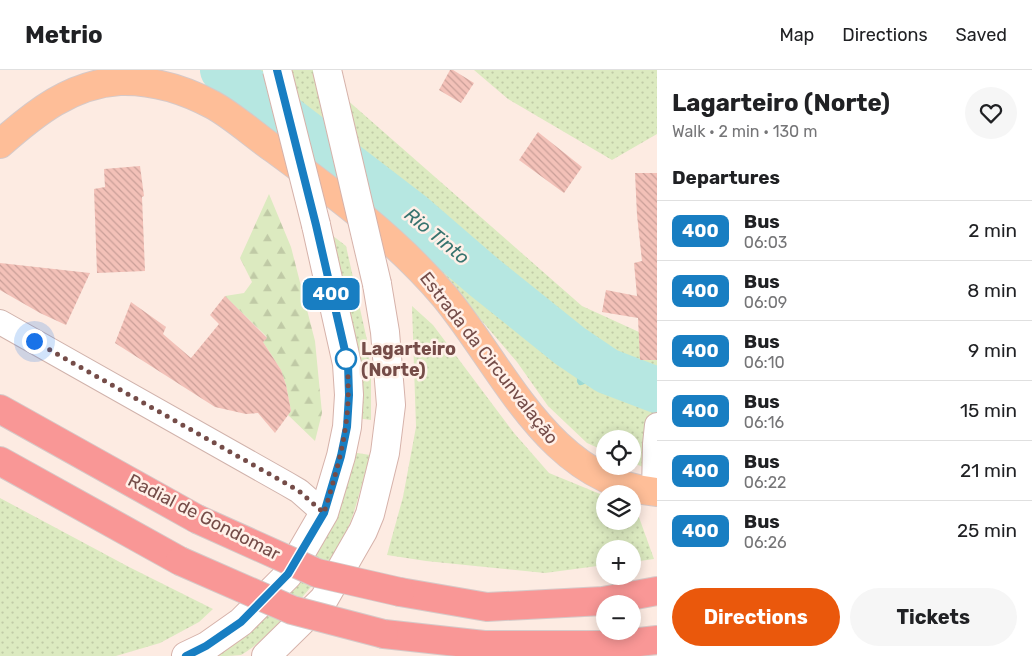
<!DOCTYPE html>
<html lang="en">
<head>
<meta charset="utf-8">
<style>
  body { margin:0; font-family:Rubik,sans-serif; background:#f6f6f6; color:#202124; height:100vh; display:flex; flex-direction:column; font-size:19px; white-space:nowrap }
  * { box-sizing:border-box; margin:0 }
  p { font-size:16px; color:#757577 }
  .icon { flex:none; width:28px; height:28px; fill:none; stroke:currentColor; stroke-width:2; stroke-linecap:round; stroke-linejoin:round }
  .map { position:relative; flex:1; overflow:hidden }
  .side { display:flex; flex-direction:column; background:#fff; width:375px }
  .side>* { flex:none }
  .badge { padding:0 10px; border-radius:8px; font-size:18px; line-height:32px }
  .controls { position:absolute; left:596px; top:360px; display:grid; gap:10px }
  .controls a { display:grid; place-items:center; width:45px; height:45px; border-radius:50%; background:#fff; box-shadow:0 2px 12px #0003; font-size:25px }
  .you { position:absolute; width:25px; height:25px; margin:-12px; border:4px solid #fff; border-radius:50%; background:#1a73e8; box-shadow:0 0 0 8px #1a73e833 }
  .map>.badge { position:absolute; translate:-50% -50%; box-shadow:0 0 0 2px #fff }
  h2 { padding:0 15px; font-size:19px; line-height:45px }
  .round { display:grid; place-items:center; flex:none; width:52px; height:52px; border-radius:26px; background:#f6f6f6 }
  .overview { display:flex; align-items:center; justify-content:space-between; height:85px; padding:0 15px }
  h1 { font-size:24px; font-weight:700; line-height:38px }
  .primary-button { display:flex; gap:10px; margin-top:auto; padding:10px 15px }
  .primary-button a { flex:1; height:58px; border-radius:30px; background:#ea580c; color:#fff; font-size:20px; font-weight:700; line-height:58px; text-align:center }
  .primary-button a+a { background:#f6f6f6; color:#202124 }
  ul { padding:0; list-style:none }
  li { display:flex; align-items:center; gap:15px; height:60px; padding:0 15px; border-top:1px solid #e0e0e0 }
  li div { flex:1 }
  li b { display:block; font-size:19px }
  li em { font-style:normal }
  li .badge { min-width:55px; font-weight:700; text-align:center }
  header { display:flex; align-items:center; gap:30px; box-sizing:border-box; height:70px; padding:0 25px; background:#fff; border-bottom:1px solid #e0e0e0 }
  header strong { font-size:24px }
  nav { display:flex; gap:28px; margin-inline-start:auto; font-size:18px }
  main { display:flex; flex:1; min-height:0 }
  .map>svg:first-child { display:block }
  .grass { fill:url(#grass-dots) }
  .forest { fill:url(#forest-firs) }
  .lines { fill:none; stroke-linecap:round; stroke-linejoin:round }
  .stream { stroke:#9cd9d3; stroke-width:8 }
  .river { stroke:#b6e7e1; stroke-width:46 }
  .building { fill:url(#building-back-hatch) }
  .minor-casing { stroke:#d0b2ab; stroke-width:26 }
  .secondary-casing { stroke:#d6b2aa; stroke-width:30 }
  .primary-casing { stroke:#d6c9c8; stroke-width:30 }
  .motorway-casing { stroke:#d6c9c8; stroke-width:30 }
  .minor { stroke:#fff; stroke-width:24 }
  .secondary { stroke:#fff; stroke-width:28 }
  .primary { stroke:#febe98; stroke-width:28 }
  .motorway { stroke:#f99796; stroke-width:28 }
  .secondary-bridge-casing { stroke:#d6b2aa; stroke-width:30; stroke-linecap:butt }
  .motorway-bridge-casing { stroke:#d6c9c8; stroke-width:30; stroke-linecap:butt }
  .secondary-bridge { stroke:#fff; stroke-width:28 }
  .motorway-bridge { stroke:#f99796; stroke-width:28 }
  .line-casing { stroke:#fff; stroke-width:11 }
  .line { stroke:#187ec2; stroke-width:8 }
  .walk { stroke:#754c48; stroke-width:5; stroke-dasharray:0 9 }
  .stop-dot { fill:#fff; stroke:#187ec2; stroke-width:2.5 }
  .labels { text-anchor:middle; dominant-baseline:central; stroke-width:5; stroke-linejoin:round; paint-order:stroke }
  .stop-label { font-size:18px; font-weight:bold; fill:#754c48; stroke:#fff0e8; text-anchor:start }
  .street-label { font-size:18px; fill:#754c48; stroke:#fff0e8 }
  .water-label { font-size:19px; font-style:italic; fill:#38746f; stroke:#fff0e8 }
</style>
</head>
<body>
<header>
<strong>Metrio</strong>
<nav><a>Map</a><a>Directions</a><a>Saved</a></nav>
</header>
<main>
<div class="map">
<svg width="657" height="586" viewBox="0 0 657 586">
  <defs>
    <pattern id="grass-dots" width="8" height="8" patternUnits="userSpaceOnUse" patternTransform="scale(1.25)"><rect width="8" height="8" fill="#dceac0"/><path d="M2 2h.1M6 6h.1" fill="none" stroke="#c0caa6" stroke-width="1.8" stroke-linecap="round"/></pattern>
    <pattern id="forest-firs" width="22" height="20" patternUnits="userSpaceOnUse" patternTransform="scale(1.25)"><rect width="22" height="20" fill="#dceac0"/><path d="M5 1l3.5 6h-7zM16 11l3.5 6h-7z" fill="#c0caa6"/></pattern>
    <pattern id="building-back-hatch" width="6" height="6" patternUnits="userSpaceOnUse" patternTransform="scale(1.25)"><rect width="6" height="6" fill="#f3c1b8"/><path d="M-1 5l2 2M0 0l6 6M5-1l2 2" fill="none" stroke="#c99f98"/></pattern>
  </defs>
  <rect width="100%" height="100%" fill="#fdebe2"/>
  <g class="grass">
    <path d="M213,0H313L582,236L639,262L657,266V398L643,397L633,393L632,369H605V381L587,373L548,336L517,292L463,229L230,14Z"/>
    <path d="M474,0H657V64L612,90L508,29Z"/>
    <path d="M324,159L346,176L367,270L371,305V350L356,348Z"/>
    <path d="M412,236L433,255L514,363L549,403L605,426V451H632L633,437L636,439L654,489L633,492L632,479H605V495L545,503L426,491L387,485L403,427L416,357Z"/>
    <path d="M351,382L370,385C361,415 355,448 340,475C325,504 269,570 241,585C234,586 219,586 211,586L227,577Z"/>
    <path d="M0,428L129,497L213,539L199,552L160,573L116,586H0Z"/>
  </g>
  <path class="forest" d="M269,124L291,177L315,271L322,343L315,371L288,345L291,341L286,315L281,300L263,272L267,267L225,226L244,223L252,212L240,188Z"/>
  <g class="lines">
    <path class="stream" d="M581,311L607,301"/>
    <path class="river" d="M223,0L411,144L484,207L570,276L607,301L657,320"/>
  </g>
  <g class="building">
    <path d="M450,0H453L474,13L461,33L439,20Z"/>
    <path d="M538,62L582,97L564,123L519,90Z"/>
    <path d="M140,96L144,126L142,127L145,201L97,203L94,119L105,117L104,99Z"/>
    <path d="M635,103H657V290H640L638,248L602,242L606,220L637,226L634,193L642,191L637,145Z"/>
    <path d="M0,193L90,203L66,255L40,243L0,220Z"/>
    <path d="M225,226L267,268L263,272L281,300L286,315L291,341L275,363L258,343L246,344L215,337L115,273L131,232L166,257L163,264L191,288L219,254L210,245Z"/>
  </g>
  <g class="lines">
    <g class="minor-casing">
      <g id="minor">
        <path d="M0,252L287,414L299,421L324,443"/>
        <path d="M654,422L655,374L657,355"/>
      </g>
    </g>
    <g class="secondary-casing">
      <g id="secondary">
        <path d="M186,586L207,576L241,552L288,505L324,443L341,386L347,357L349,325L347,294L316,155"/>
        <path d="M266,586L324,529L363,461L370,444L385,383L391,335L385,262L377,214"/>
      </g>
    </g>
    <g class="primary-casing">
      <path id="primary" d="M0,74C35,43 71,14 120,11C152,10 185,20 213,35C233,46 254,65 274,79C335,124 396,169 445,227C505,300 550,413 657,422"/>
    </g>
    <g class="motorway-casing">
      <g id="motorway">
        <path d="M0,339L197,449"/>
        <path d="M0,391L180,491"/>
        <path d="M400,522L487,537L603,531L657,521"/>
        <path d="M384,564L484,575H613L657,570"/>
      </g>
    </g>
    <use href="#minor" class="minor"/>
    <use href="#secondary" class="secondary"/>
    <use href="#primary" class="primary"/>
    <use href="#motorway" class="motorway"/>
    <g class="secondary-bridge-casing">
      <g id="secondary-bridge">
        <path d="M277,0L316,155"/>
        <path d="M327,0L377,214"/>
      </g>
    </g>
    <g class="motorway-bridge-casing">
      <g id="motorway-bridge">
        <path d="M197,449L317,503L400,522"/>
        <path d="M180,491L292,540L384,564"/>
      </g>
    </g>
    <use href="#secondary-bridge" class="secondary-bridge"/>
    <use href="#motorway-bridge" class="motorway-bridge"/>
  </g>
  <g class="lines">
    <g class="line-casing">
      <path id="line" d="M186,586L206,576L241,552L288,504L324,443L341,386L347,357L349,325L348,294L316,155L277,0"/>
    </g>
    <use href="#line" class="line"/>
    <path class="walk" d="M34,271L287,414L299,421L324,443C337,400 350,358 348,312C348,305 348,296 346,289"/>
  </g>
  <circle class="stop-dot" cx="346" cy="289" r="10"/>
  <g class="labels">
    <g class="stop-label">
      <text x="361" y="279">Lagarteiro<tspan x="361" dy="21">(Norte)</tspan></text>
    </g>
    <g class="street-label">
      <text transform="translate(489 288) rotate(52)">Estrada da Circunvalação</text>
      <text transform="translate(204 447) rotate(27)">Radial de Gondomar</text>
    </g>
    <g class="water-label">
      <text transform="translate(437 166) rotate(39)">Rio Tinto</text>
    </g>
  </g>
</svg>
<div class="controls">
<a><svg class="icon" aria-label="locate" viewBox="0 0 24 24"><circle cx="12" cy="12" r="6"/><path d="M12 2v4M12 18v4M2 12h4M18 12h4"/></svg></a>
<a><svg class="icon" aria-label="layers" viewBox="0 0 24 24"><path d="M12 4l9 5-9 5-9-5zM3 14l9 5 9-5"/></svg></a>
<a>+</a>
<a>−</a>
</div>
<div class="you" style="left:34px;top:271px"></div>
<b class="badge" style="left:331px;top:224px;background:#187ec2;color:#fff">400</b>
</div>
<section class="side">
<div class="overview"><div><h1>Lagarteiro (Norte)</h1><p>Walk · 2 min · 130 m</p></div><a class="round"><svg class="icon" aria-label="heart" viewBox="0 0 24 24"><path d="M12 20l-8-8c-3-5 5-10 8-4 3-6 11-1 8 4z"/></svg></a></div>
<h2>Departures</h2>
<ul>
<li><span class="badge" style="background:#187ec2;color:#fff">400</span><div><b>Bus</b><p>06:03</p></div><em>2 min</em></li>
<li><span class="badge" style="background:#187ec2;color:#fff">400</span><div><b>Bus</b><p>06:09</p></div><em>8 min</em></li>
<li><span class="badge" style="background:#187ec2;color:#fff">400</span><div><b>Bus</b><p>06:10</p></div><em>9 min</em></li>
<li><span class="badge" style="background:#187ec2;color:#fff">400</span><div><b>Bus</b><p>06:16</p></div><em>15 min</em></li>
<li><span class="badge" style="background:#187ec2;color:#fff">400</span><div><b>Bus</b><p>06:22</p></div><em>21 min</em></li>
<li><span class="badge" style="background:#187ec2;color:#fff">400</span><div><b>Bus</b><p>06:26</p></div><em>25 min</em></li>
</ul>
<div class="primary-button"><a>Directions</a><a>Tickets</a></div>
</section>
</main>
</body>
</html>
